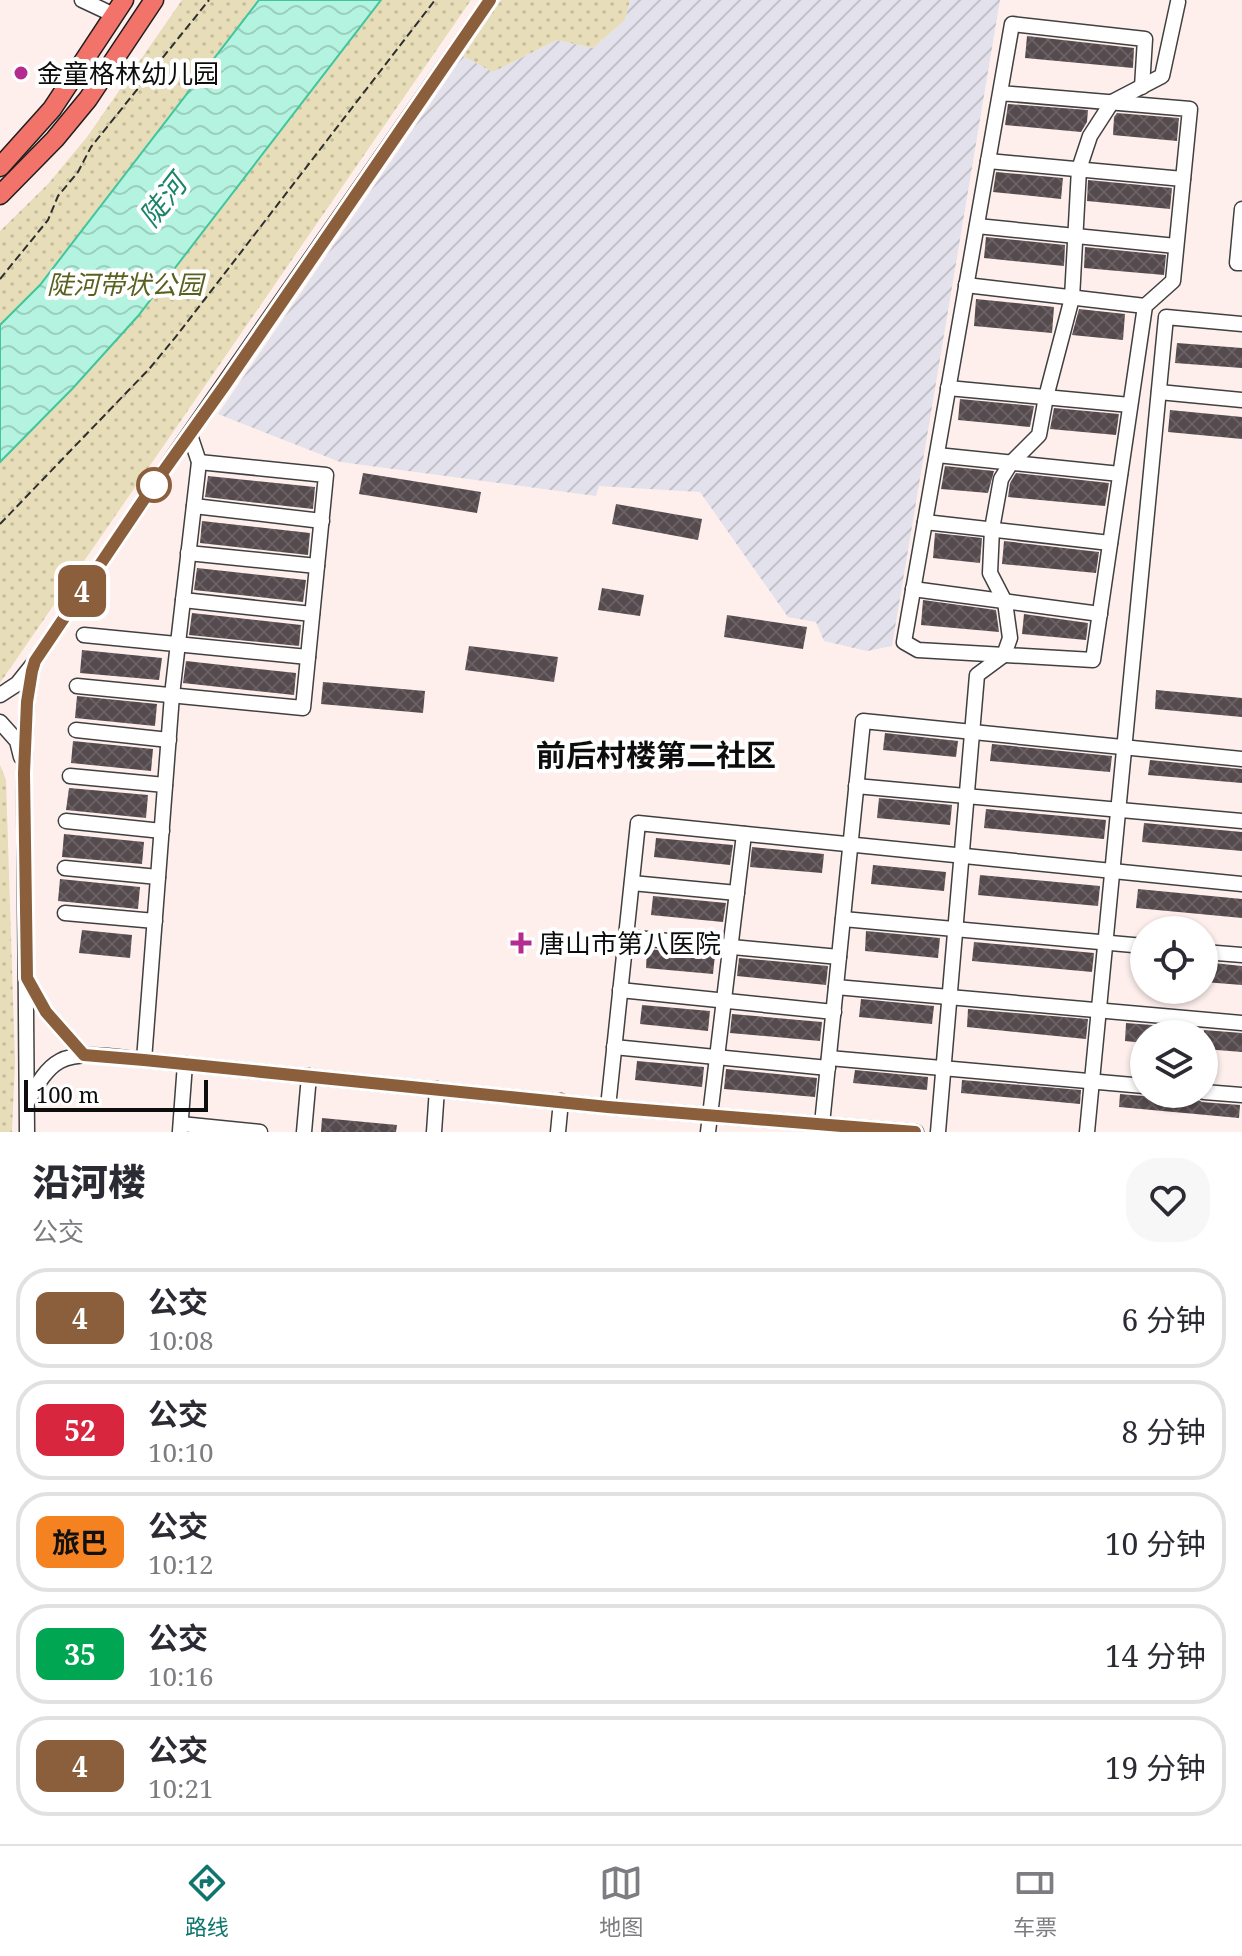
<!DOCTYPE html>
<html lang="zh">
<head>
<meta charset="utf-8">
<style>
  body { margin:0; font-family:"Noto Serif","Noto Sans SC",serif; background:#f7f7f7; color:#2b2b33; height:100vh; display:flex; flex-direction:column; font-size:30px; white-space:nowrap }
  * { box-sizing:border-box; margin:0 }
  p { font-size:26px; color:#7c7c81 }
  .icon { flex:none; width:44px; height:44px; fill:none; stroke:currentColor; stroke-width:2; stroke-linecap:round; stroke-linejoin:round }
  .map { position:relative; height:1132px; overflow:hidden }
  .side { display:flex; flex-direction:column; background:#fff; flex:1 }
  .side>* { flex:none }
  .badge { padding:0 16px; border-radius:12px; font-size:28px; line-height:52px }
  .buttons { position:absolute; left:1130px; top:916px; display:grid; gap:16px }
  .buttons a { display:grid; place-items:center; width:88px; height:88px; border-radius:50%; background:#fff; box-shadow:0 2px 6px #0004; font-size:40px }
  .scale { position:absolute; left:24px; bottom:20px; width:184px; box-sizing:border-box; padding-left:8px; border:4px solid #0d0d0d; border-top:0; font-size:22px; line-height:28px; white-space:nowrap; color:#0d0d0d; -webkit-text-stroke:6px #fff; paint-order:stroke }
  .map>.badge { position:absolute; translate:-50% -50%; box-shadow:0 0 0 4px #fff }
  .round { display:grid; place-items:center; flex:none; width:84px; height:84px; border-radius:32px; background:#f7f7f7 }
  .head { display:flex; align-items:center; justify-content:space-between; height:136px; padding:0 32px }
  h1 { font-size:38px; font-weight:800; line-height:60px }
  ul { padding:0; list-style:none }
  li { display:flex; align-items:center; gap:24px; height:100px; margin:0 16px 12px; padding:0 16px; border:4px solid #e1e1e2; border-radius:32px }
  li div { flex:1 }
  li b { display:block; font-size:30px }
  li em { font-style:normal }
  li .badge { min-width:88px; font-weight:700; text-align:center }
  .menu { display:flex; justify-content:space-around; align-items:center; height:112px; border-top:2px solid #e1e1e2; background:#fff; font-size:22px; color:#7c7c81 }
  .menu a { display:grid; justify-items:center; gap:4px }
  .menu .on { color:#0f766e }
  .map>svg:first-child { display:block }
  .industrial { fill:url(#industrial-furrows) }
  .park { fill:url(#park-dots) }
  .water { fill:url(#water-waves); stroke:#3fc69f; stroke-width:2 }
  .building { fill:url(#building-cross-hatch) }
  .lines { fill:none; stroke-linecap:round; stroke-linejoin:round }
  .minor-casing { stroke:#404040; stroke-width:17 }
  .major-casing { stroke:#1e1e1e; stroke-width:21 }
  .path { stroke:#2f2f2f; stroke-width:2; stroke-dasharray:8 4; stroke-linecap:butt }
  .minor { stroke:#fff; stroke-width:14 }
  .major { stroke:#f1736a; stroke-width:18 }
  .line-casing { stroke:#fff; stroke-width:18 }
  .line { stroke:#8b5e3c; stroke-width:12 }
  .poi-dot { fill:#b52c91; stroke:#fff; stroke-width:3 }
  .stop-dot { fill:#fff; stroke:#8b5e3c; stroke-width:4 }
  .labels { text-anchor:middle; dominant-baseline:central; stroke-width:8; stroke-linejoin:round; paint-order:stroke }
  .poi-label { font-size:26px; fill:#0d0d0d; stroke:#fff; text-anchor:start }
  .park-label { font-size:26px; font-style:italic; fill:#5a6120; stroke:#fff }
  .water-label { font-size:28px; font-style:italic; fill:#1a8469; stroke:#fff }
  .quarter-label { font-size:30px; font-weight:bold; fill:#0d0d0d; stroke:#fff }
</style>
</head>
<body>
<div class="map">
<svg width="1242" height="1132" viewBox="0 0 1242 1132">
  <defs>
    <pattern id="industrial-furrows" width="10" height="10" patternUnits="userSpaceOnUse" patternTransform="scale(2)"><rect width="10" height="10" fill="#e3e1eb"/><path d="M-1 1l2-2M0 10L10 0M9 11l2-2" fill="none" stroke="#c2c0c8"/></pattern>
    <pattern id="park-dots" width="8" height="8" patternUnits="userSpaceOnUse" patternTransform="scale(2)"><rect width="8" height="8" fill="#e7ddb9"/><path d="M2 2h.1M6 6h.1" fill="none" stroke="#c5bc9e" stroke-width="1.8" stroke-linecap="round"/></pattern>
    <pattern id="water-waves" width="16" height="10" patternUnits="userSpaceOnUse" patternTransform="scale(2)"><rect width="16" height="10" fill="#b4f3df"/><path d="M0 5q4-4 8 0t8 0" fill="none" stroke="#9acfbe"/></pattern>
    <pattern id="building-cross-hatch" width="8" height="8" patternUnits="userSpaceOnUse" patternTransform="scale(2)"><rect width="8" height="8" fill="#554a4d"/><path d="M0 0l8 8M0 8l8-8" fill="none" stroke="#686062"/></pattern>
  </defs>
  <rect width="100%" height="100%" fill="#feefed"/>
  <path class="industrial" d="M630,0H1000L892,646L867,651L824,641L816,622L788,617L700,492L599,486L596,496L340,462L218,414L463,56L493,72L557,40L593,48L625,20Z"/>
  <g class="park">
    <path d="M182,0H471L0,683V231L48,184L87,137Z"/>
    <path d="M501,0H630L625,20L593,48L557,40L493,72L463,56Z"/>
    <path d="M0,765L6,780L15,1061L12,1132H0Z"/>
  </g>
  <path class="water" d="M259,0H381L138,316L73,388L0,462V325L40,285Z"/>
  <g class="building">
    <path d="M1027,36L1134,48L1133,68L1025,58Z"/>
    <path d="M1008,104L1088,110L1087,122L1081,132L1005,125Z"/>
    <path d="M1117,113L1179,118L1177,141L1113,135L1114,117Z"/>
    <path d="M996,172L1063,178L1061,199L993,192Z"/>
    <path d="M1088,180L1172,188L1170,209L1087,201Z"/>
    <path d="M986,237L1065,245L1064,266L984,258Z"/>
    <path d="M1085,247L1166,255L1164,275L1084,268Z"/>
    <path d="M976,299L1054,307L1052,333L974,326Z"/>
    <path d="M1079,309L1125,314L1123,340L1072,335Z"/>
    <path d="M1177,343L1242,348V368L1175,363Z"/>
    <path d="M960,399L1034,406L1030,427L958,420Z"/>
    <path d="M1054,408L1119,414L1116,435L1050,429Z"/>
    <path d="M1170,410L1242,417V439L1168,432Z"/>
    <path d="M945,466L994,471L988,493L941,489Z"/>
    <path d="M363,473L481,492L477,513L359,494Z"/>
    <path d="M1016,473L1109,483L1105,506L1008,497L1010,483Z"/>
    <path d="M208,476L315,487L313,509L205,497Z"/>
    <path d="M616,504L702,519L698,540L612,524Z"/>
    <path d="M202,521L310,533L308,555L200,543Z"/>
    <path d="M935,533L982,538L980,563L933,558Z"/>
    <path d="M1004,541L1099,552L1096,573L1002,564Z"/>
    <path d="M197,568L306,580L303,602L194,590Z"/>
    <path d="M602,588L644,595L640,616L598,610Z"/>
    <path d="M923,600L996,610L999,632L921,625Z"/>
    <path d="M192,613L301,625L299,646L189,635Z"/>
    <path d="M1024,614L1088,623L1086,640L1022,634Z"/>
    <path d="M727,615L807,627L803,649L724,637Z"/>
    <path d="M469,646L558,657L554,682L465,670Z"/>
    <path d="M82,650L162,658L159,680L80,673Z"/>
    <path d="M186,661L296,673L294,695L183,683Z"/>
    <path d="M323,682L425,691L423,713L321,704Z"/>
    <path d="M1156,690L1242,698V717L1155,709Z"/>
    <path d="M77,696L157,704L155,726L75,718Z"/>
    <path d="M885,733L958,741L956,757L883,750Z"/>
    <path d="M73,741L153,749L151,771L71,763Z"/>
    <path d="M992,744L1112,756L1110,772L990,761Z"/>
    <path d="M1150,760L1242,769V783L1148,775Z"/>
    <path d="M69,788L148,795L146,818L66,810Z"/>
    <path d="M879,798L952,805L950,825L877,818Z"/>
    <path d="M986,809L1106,820L1104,839L984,828Z"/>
    <path d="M1144,823L1242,832V851L1142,842Z"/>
    <path d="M64,834L144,842L142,864L62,857Z"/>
    <path d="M656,838L733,845L730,865L654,857Z"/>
    <path d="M752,847L824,854L822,873L750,867Z"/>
    <path d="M873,865L946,872L944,891L871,884Z"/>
    <path d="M980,875L1100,886L1098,906L978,895Z"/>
    <path d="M60,879L140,887L138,909L58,901Z"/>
    <path d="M1138,889L1242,899V918L1136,908Z"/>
    <path d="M653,896L726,903L723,922L651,915Z"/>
    <path d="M82,930L132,935L130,958L79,953Z"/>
    <path d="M866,931L940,938L938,958L865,951Z"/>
    <path d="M974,942L1094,953L1092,972L972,961Z"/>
    <path d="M647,949L715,955L713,974L646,968Z"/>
    <path d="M739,958L828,966L826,985L737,976Z"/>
    <path d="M1204,962L1242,966V985L1204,982Z"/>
    <path d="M861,999L934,1006L932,1024L859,1017Z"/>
    <path d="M642,1005L710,1011L708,1031L640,1024Z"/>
    <path d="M968,1009L1088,1019L1086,1039L967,1027Z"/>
    <path d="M732,1014L822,1022L820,1041L730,1033Z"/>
    <path d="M1126,1023L1178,1027V1034H1144V1043L1125,1041Z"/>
    <path d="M1204,1030L1242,1033V1052L1204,1049Z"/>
    <path d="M637,1061L704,1067L702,1087L635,1080Z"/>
    <path d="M726,1069L817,1078L815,1097L724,1089Z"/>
    <path d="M855,1070L928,1077L927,1090L853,1083Z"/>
    <path d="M962,1080L1081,1090L1080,1104L961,1093Z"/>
    <path d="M1120,1094L1143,1096L1150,1094L1195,1095L1198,1100L1202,1102L1240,1105L1239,1118L1119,1107Z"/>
    <path d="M322,1118L397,1125L396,1132H321Z"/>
  </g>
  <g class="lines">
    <g class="minor-casing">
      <g id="minor">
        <path d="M82,0L114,15"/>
        <path d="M1000,93L1190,109L1173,281L1145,306L1093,660L918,650L904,642L1012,24L1145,39L1142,87"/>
        <path d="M988,161L1183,179"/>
        <path d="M1242,209L1237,263H1242"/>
        <path d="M977,226L1176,246"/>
        <path d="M966,285L1145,306"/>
        <path d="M948,388L1130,405"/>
        <path d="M1159,392L1242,400"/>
        <path d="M937,455L1120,474"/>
        <path d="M194,506L322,521"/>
        <path d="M925,522L1110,543"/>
        <path d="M188,553L317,566"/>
        <path d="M913,589L1100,614"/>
        <path d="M183,600L312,614"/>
        <path d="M84,635L308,657"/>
        <path d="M77,686L303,708L326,475L199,462"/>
        <path d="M0,695L17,684L33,664"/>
        <path d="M0,722L17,741L21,757"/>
        <path d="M76,730L169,740"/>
        <path d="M70,776L165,785"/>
        <path d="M856,786L1242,821"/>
        <path d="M66,821L162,831"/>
        <path d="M65,868L158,877"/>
        <path d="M632,883L737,893"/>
        <path d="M65,913L155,921"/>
        <path d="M843,919L1144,946"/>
        <path d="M626,937L839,957"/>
        <path d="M1204,952L1242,955"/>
        <path d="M30,983L46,1012L84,1055"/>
        <path d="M836,987L1242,1023"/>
        <path d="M620,990L834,1012"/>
        <path d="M614,1047L828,1068"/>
        <path d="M829,1058L1144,1086"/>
        <path d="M144,1060L172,695L199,462L190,435"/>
        <path d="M1204,1092L1242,1095"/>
        <path d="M28,1101C36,1087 45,1069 60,1061C80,1050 121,1058 144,1060L608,1107L916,1132"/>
        <path d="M608,1107L638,823L1242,884"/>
        <path d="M181,1124L260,1132"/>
        <path d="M822,1124L863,721L1242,759"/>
        <path d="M180,1131L185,1064"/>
        <path d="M27,1132L24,773L27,702L32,671L35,661L155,483L490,0"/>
        <path d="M304,1132L309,1076"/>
        <path d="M434,1132L437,1089"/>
        <path d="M558,1132L561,1101"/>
        <path d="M708,1132L744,834"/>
        <path d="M938,1132L977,675L1004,655L1010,638L1005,602L990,573L992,529L1001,479L1011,463L1039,435L1046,397L1072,298L1079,169L1090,136L1112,102L1162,76L1178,2"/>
        <path d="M1087,1132L1166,317L1242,324"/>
      </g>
    </g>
    <g class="major-casing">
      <g id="major">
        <path d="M0,167L52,109L124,0"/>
        <path d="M0,195L55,139L88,99L154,0"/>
      </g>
    </g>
    <g class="path">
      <path d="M0,279L48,220L58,196L78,172L91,147L209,0"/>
      <path d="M0,524L150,368L178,334L435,0"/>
    </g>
    <use href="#minor" class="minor"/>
    <use href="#major" class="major"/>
  </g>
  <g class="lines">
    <g class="line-casing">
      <path id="line" d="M490,0L225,385L155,483L35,661L32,671L27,702L24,773L27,978L46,1012L84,1055L144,1060L608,1107L915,1132"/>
    </g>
    <use href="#line" class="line"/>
  </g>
  <g class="poi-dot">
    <circle cx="21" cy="73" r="8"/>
    <path d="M517 931h8v8h8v8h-8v8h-8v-8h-8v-8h8z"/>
  </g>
  <circle class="stop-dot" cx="154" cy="485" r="16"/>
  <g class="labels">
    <g class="poi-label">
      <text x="37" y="73">金童格林幼儿园</text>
      <text x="539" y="943">唐山市第八医院</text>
    </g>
    <g class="park-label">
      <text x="125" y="284">陡河带状公园</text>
    </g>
    <g class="water-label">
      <text transform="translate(162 200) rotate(-52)">陡河</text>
    </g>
    <g class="quarter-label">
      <text x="656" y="754">前后村楼第二社区</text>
    </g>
  </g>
</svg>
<div class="buttons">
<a><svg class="icon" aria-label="locate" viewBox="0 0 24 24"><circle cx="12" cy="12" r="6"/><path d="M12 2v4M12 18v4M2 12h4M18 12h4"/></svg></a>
<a><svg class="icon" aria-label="layers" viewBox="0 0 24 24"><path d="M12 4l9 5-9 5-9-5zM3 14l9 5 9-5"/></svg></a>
</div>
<div class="scale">100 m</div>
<b class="badge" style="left:82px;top:591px;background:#8b5e3c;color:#fff">4</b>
</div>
<section class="side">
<div class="head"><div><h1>沿河楼</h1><p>公交</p></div><a class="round"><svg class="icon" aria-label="heart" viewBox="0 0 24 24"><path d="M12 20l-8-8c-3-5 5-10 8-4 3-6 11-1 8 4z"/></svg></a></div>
<ul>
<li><span class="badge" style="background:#8b5e3c;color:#fff">4</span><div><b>公交</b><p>10:08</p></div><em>6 分钟</em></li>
<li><span class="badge" style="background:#d7263d;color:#fff">52</span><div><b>公交</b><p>10:10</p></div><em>8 分钟</em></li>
<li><span class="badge" style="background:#f58220;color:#111">旅巴</span><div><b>公交</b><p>10:12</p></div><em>10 分钟</em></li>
<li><span class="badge" style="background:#00a651;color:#fff">35</span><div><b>公交</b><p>10:16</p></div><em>14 分钟</em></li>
<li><span class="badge" style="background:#8b5e3c;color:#fff">4</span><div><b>公交</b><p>10:21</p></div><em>19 分钟</em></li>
</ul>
</section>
<nav class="menu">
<a class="on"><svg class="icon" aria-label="directions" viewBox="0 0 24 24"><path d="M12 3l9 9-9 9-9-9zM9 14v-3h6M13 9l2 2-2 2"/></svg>路线</a>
<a><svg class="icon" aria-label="map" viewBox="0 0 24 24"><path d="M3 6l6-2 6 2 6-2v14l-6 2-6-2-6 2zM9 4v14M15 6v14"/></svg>地图</a>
<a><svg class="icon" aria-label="tickets" viewBox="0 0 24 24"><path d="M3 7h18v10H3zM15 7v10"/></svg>车票</a>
</nav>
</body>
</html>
